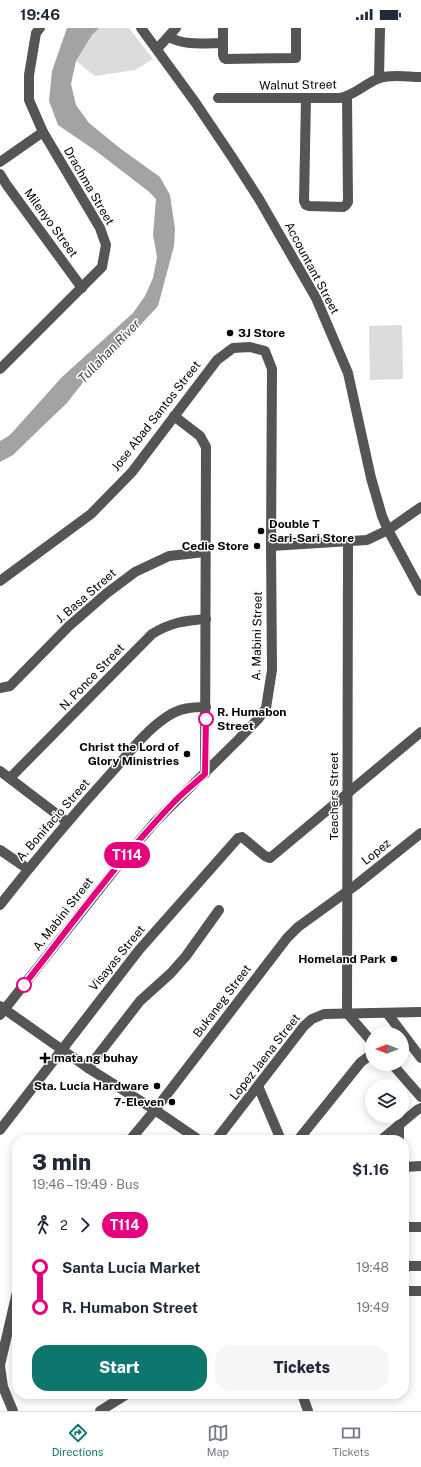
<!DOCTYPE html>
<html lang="en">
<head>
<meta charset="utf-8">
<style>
  body { margin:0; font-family:"Public Sans",sans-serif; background:#f6f6f7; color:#1f2937; height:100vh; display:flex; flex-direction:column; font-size:15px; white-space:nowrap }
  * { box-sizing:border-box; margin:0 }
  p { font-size:13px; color:#747a83 }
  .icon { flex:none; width:22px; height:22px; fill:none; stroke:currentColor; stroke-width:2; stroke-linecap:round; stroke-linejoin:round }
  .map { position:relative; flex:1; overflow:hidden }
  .panel { position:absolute; left:12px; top:1107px; width:397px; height:264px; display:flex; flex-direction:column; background:#fff; border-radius:16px; box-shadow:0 2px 10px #0003 }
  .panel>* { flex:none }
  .badge { padding:0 8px; border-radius:13px; font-size:14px; line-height:26px }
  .needle { width:26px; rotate:270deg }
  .fabs { position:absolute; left:365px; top:999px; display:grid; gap:8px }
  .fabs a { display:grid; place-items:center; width:44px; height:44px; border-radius:50%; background:#fff; box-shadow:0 2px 10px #0003; font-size:20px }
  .map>.badge { position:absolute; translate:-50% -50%; box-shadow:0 0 0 2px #fff }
  .legs { display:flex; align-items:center; gap:6px; height:44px; padding:0 20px; font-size:13px }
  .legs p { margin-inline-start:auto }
  .summary { display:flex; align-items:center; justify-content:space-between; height:68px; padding:0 20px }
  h1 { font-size:22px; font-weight:800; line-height:30px }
  .action { display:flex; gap:8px; margin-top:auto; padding:8px 20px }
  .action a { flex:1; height:46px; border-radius:16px; background:#0f766e; color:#fff; font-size:16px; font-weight:800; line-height:46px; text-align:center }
  .action a+a { background:#f6f6f7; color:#1f2937 }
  ul { padding:0 20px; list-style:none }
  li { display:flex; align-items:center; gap:14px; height:40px; font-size:15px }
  li i { display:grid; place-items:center; width:6px; height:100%; margin:0 5px; background:currentColor }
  li i::after { content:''; width:10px; height:10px; margin:-5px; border:3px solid; border-radius:50%; background:#fff }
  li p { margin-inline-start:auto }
  li:first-child i { background:linear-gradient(#0000 50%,currentColor 0) }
  li:last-child i { background:linear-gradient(currentColor 50%,#0000 0) }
  .status { display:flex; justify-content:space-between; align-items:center; height:28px; padding:0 20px; background:#fff; direction:ltr }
  .status svg { height:11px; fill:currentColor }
  .menu { display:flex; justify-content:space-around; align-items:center; height:56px; border-top:1px solid #e0e1e3; background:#fff; font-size:11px; color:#747a83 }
  .menu a { display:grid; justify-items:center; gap:2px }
  .menu .selected { color:#0f766e }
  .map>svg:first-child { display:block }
  .green { fill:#dcdcdc }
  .water { fill:#a3a3a3 }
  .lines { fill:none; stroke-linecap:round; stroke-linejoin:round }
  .minor { stroke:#555; stroke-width:10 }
  .line-1-casing { stroke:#fff; stroke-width:9 }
  .line-1 { stroke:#e6007e; stroke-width:6 }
  .poi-dot { fill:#000; stroke:#fff; stroke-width:1.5 }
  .stop-1-dot { fill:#fff; stroke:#e6007e; stroke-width:2 }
  .labels { text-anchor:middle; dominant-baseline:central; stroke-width:3; stroke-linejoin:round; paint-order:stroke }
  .street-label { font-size:12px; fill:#000; stroke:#fff }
  .poi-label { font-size:12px; font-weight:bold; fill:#000; stroke:#fff; text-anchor:end }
  .stop-label { font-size:12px; font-weight:bold; fill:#000; stroke:#fff; text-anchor:start }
  .water-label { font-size:13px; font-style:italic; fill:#444; stroke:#fff }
</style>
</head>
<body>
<div class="status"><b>19:46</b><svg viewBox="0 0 49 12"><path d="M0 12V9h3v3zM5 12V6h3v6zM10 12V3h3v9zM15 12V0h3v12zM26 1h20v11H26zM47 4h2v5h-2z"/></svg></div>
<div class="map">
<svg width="421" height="1383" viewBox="0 0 421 1383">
  <rect width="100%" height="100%" fill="#fff"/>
  <g class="green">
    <path d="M99,0H129L153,31L135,42L95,48L76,33L92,7Z"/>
    <path d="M402,297L403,351L370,352L369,298Z"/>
  </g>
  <path class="water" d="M67,0H99L92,7L76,33L71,56L76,77L89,95L121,121L160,149L170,167L175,201L174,218L158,278L107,333L85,352L67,375L47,394L13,427L0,434V413L10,407L62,349L133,285L145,268L153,250L157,229L153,207L156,171L148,163L96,123L58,97L49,73L52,43Z"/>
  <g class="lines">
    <g class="minor">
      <path d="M141,0L195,74L232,129L259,171L316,270L348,345L371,450L382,488L388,502L421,563"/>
      <path d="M223,0V27L224,30L226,31L296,30V0"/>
      <path d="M169,9C185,18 205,15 223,15"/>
      <path d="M157,21L176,0"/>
      <path d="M379,50L380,0"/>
      <path d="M218,70H340C356,67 365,55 380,50C392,46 408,49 421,49"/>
      <path d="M306,70L304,173L306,177L309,178L343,179L346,177L348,174L347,68"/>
      <path d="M0,134L43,104"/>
      <path d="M0,146L6,156L82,260"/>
      <path d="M0,341L102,239L106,217L100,200L43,104L29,72V47L36,5L40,0"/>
      <path d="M174,388L200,408L206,419L205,746"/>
      <path d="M348,514L347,985L372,1014"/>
      <path d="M271,518L367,512L388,502L421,479"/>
      <path d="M0,553L91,486L132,444L217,332L233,320L250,319L265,323L272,341L271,518L272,642L266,680L259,690L238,712L155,794L117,839L0,987"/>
      <path d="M0,660L10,658L69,598L107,565L135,544L169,528L205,524"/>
      <path d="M0,743L67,794"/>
      <path d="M10,750L152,606C172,594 183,593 206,591"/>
      <path d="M0,822L28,841"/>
      <path d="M0,877C36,831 73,787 112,744C129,725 146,702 168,688C180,680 192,679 206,679"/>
      <path d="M0,978L88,1040L155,1082L199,1112"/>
      <path d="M387,985L421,1030"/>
      <path d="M392,1036L421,1069"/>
      <path d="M88,1040L140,973L171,945L186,928L219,882"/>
      <path d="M258,1058L281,1112"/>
      <path d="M0,1102L139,922L238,810L242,809L265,828L270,830L421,704"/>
      <path d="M130,1112L155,1082L287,910L298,899L356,857L421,805"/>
      <path d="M216,1112L304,998L312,991L324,986L421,984"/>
      <path d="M298,1112L361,1034L372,1026"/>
      <path d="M381,1112L417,1082L421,1080"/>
      <path d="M399,1112V1097"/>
      <path d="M404,1139L421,1138"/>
      <path d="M404,1199H421"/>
      <path d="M404,1238H421"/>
      <path d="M404,1263H421"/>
      <path d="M0,1337L17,1264"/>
      <path d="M0,1338L3,1359L13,1383"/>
      <path d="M302,1366L308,1383"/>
      <path d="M100,1383L127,1366"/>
    </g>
  </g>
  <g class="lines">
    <g class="line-1-casing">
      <path id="line-1" d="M24,957C73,895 120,830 175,773C185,763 195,755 205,746L206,691"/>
    </g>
    <use href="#line-1" class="line-1"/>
  </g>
  <g class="poi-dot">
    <circle cx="230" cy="305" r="4"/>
    <circle cx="261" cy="503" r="4"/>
    <circle cx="257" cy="518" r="4"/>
    <circle cx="187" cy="726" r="4"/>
    <circle cx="394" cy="931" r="4"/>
    <path d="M43 1024h4v4h4v4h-4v4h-4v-4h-4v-4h4z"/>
    <circle cx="157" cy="1058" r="4"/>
    <circle cx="172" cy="1074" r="4"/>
  </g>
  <g class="stop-1-dot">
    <circle cx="206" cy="691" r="7"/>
    <circle cx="24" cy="957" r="7"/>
  </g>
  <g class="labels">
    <g class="street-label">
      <text transform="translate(298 57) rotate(-1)">Walnut Street</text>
      <text transform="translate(89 158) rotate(60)">Drachma Street</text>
      <text transform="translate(51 195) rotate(54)">Milenyo Street</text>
      <text transform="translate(312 240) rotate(62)">Accountant Street</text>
      <text transform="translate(156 388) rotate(-52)">Jose Abad Santos Street</text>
      <text transform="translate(86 568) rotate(-41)">J. Basa Street</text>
      <text transform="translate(257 608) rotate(-89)">A. Mabini Street</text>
      <text transform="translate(92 649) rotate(-46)">N. Ponce Street</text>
      <text transform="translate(334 768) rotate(-90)">Teachers Street</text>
      <text transform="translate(53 792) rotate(-49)">A. Bonifacio Street</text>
      <text transform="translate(376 824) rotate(-39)">Lopez</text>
      <text transform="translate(63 886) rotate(-52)">A. Mabini Street</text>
      <text transform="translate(117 930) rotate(-51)">Visayas Street</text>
      <text transform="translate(222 973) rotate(-53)">Bukaneg Street</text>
      <text transform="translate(265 1029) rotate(-52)">Lopez Jaena Street</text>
    </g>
    <g class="poi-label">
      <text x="238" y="305" text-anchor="start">3J Store</text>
      <text x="269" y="496" text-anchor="start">Double T<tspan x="269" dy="14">Sari-Sari Store</tspan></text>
      <text x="249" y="518">Cedie Store</text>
      <text x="179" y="719">Christ the Lord of<tspan x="179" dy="14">Glory Ministries</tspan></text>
      <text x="386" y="931">Homeland Park</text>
      <text x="54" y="1030" text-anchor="start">mata ng buhay</text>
      <text x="149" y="1058">Sta. Lucia Hardware</text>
      <text x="164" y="1074">7-Eleven</text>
    </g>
    <g class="stop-label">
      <text x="217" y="684">R. Humabon<tspan x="217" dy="14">Street</tspan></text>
    </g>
    <g class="water-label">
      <text transform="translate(109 323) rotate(-46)">Tullahan River</text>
    </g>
  </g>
</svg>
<div class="fabs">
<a><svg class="needle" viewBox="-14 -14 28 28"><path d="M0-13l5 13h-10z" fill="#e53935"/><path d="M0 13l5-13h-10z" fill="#747a83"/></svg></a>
<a><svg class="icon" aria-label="layers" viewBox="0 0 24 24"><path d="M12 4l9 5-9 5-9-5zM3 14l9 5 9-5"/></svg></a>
</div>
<b class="badge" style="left:127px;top:827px;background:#e6007e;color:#fff">T114</b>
<section class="panel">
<div class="summary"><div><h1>3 min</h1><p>19:46 – 19:49 · Bus</p></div><b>$1.16</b></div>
<div class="legs"><svg class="icon" aria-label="walk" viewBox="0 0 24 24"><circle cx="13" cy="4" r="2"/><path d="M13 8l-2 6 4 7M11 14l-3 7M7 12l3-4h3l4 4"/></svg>2<svg class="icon" aria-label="forward" viewBox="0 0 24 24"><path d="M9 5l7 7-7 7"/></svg><b class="badge" style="background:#e6007e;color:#fff">T114</b></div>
<ul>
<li><i style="color:#e6007e"></i><b>Santa Lucia Market</b><p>19:48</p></li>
<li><i style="color:#e6007e"></i><b>R. Humabon Street</b><p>19:49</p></li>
</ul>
<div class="action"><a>Start</a><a>Tickets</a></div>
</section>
</div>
<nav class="menu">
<a class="selected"><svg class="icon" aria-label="directions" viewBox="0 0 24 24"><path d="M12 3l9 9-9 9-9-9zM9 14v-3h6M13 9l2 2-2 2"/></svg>Directions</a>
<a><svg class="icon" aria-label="map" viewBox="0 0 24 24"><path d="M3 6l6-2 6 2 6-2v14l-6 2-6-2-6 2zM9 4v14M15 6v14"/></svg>Map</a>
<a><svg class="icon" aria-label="tickets" viewBox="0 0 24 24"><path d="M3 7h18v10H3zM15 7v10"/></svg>Tickets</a>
</nav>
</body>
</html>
